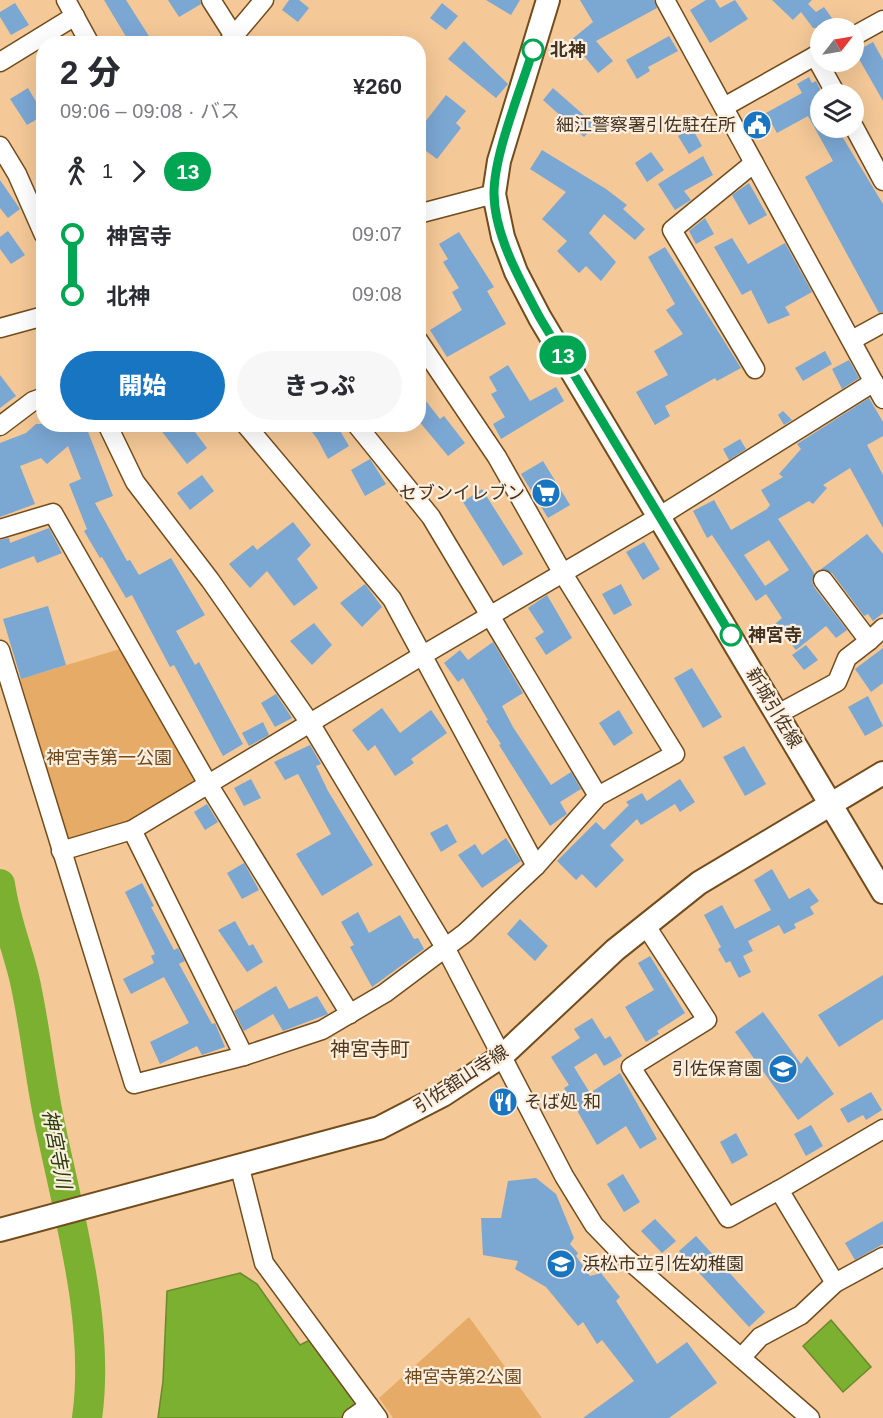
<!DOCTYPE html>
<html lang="ja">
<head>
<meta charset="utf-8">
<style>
  body { margin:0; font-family:Helvetica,"Noto Sans JP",sans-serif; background:#f7f7f7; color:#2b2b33; height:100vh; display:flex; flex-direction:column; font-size:22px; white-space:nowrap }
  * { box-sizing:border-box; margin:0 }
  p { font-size:20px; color:#7c7c81 }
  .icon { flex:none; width:33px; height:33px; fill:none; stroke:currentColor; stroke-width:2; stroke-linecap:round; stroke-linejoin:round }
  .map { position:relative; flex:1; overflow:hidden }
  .sheet { position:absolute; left:36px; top:36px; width:390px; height:396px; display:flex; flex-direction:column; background:#fff; border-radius:24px; box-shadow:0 6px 24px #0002 }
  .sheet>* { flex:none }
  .badge { padding:0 12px; border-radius:20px; font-size:21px; line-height:39px }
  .needle { width:39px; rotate:59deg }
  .tools { position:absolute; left:810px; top:18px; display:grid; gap:12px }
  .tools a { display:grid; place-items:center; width:54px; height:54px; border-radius:50%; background:#fff; box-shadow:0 6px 24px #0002; font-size:30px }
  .map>.badge { position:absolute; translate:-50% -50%; box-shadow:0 0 0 3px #fff }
  .legs { display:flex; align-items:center; gap:9px; height:66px; padding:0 24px; font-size:20px }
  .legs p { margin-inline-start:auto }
  .overview { display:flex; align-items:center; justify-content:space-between; height:102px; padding:0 24px }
  h1 { font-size:33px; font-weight:800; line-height:45px }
  .button { display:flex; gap:12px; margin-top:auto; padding:12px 24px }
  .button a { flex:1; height:69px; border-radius:36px; background:#1875c1; color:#fff; font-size:24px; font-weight:800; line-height:69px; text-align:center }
  .button a+a { background:#f7f7f7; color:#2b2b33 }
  ul { padding:0 24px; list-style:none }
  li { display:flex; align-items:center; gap:21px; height:60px; font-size:22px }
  li i { display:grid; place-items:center; width:9px; height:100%; margin:0 8px; background:currentColor }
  li i::after { content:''; width:15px; height:15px; margin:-8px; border:4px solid; border-radius:50%; background:#fff }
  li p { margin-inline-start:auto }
  li:first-child i { background:linear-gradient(#0000 50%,currentColor 0) }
  li:last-child i { background:linear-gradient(currentColor 50%,#0000 0) }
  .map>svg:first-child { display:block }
  .green { fill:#e6ac67 }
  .water { fill:#7bb030; stroke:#6a8a2b; stroke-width:1.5 }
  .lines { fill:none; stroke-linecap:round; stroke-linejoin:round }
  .river { stroke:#7bb030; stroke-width:30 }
  .building { fill:#7ba7d3; fill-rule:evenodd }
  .minor-casing { stroke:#724c1c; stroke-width:21 }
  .major-casing { stroke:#724c1c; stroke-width:26 }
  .minor { stroke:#fff; stroke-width:18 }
  .major { stroke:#fff; stroke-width:22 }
  .line-1-casing { stroke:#fff; stroke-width:14 }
  .line-1 { stroke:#00a651; stroke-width:9 }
  .stop-1-dot { fill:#fff; stroke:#00a651; stroke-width:3 }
  .labels { text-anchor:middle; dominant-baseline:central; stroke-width:4.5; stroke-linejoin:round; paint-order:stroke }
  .stop-label { font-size:18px; font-weight:bold; fill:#44331f; stroke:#fdefe0; text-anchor:start }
  .poi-label { font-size:18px; fill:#44331f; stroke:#fdefe0; text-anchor:end }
  .street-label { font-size:18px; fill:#44331f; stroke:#fdefe0 }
  .park-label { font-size:18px; fill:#6c481b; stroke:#fdefe0 }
  .neighbourhood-label { font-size:20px; fill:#533612; stroke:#fdefe0 }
  .water-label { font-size:20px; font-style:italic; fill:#283c0a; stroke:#fdefe0 }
</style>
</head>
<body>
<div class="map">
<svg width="883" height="1418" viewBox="0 0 883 1418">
  <rect width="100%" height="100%" fill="#f4c897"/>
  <g class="green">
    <path d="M120,649L194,781L129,821L68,839L20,679Z"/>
    <path d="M469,1317L542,1418H393L379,1398Z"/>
  </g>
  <g class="water">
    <path d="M240,1273L257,1284L300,1345L312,1339L359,1402L345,1418H158L163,1381L167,1291Z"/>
    <path d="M831,1320L871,1367L843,1392L803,1346Z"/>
  </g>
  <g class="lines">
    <path class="river" d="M0,884C5,919 16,944 24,977C36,1029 40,1082 52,1134C71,1223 100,1328 87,1418"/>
  </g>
  <g class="building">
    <path d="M104,0H126L154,44H135L131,38L128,40Z"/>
    <path d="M168,0H200L201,4L179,17Z"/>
    <path d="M289,0H299L309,8L298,22L282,10Z"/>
    <path d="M486,0H520L511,15Z"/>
    <path d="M580,0H654L657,8L596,41L613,61L598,73L571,40L593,22Z"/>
    <path d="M706,0H715L720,8L735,0L748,19L710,43L690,10Z"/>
    <path d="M772,0H812L808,4L816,12L824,7L839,28H813L801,12L793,20Z"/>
    <path d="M15,3L29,25L11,35L0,17V12Z"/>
    <path d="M442,3L458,16L446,30L430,18Z"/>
    <path d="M669,36L678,51L648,67L650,71L637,79L626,60Z"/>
    <path d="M464,41L508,84L496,98L448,59Z"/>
    <path d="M873,42L883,60V101L855,52Z"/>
    <path d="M809,77L812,83L816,81L820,89V128H837L883,204V312L879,313L805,177L833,161L808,116L777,133L766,113L802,93L797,84Z"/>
    <path d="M28,88L44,115L27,125L10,99Z"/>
    <path d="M553,88L595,125L584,137L543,100Z"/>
    <path d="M446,95L466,111L456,123L461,128L437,159L418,145V131Z"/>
    <path d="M692,128L702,146L689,154L678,136Z"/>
    <path d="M542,150L606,189L627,205L623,209L645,229L635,240L604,214L589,233L616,262L601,281L586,266L579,273L557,251L567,241L542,219L566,192L530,169Z"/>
    <path d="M651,152L664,170L647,182L635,163Z"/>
    <path d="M703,156L713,175L684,191L691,200L675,210L658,184Z"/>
    <path d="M0,180L20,209L8,218L0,208Z"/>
    <path d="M749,183L767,215L749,225L732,195Z"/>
    <path d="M705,218L714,234L696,244L689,231Z"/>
    <path d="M8,231L25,255L11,264L0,249V237Z"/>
    <path d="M459,232L494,287L487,291L506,324L447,357L430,330L462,310L452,292L459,288L443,262L448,259L439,244Z"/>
    <path d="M732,238L748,264L785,243L812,292L785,307L790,315L768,324L751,290L742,295L714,247Z"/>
    <path d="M665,247L741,368L717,381L715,378L665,406L670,416L655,425L636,392L668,375L654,351L683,334L666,310L675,304L648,257Z"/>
    <path d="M825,351L832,364L803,381L795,368Z"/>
    <path d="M849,360L859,378L842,389L832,369Z"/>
    <path d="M508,365L530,401L556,387L564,401L501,439L493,424L505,417L491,394L497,391L489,377Z"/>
    <path d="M0,375L16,396L0,408Z"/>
    <path d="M418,391L440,419L444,416L465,443L448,456L418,420Z"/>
    <path d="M869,398L883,422V436L867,445L883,475V528L850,468L823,485L827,488L813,504L809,501L778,519L814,573L812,581L814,587L847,630L836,638L826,626L796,650L775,624L782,618L766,594L756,601L712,535L707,538L693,511L714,500L731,530L767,509L770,505L761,490L783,477L779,474L801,449L797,444ZM769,540L789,570L765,586L744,555Z"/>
    <path d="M783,411L792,420L784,425L778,415Z"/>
    <path d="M36,424H85L113,496L95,503L127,561L130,560L139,575L171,558L205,615L176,631L195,665L199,662L243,744L223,756L174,665L170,667L132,595L126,598L102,557L100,558L84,531L87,529L69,484L81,479L68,446L47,464L41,458L20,466L35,504L0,517V443L26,433Z"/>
    <path d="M156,424H189L207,448L187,464Z"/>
    <path d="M306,424H336L349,446L328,459L318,440Z"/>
    <path d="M740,439L746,449L729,460L723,449Z"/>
    <path d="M370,459L386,484L365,496L351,470Z"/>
    <path d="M543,461L570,505L548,518L521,474Z"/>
    <path d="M202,475L214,491L190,510L177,493Z"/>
    <path d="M482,489L523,554L503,566L463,502Z"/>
    <path d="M293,522L311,545L297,559L318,588L294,606L267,571L250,588L229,564L253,545L257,550Z"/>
    <path d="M49,528L62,553L37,563L34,556L0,569V540L9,538L10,543Z"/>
    <path d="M867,534L883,554V613L873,621L868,614L864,616L832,573L820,570Z"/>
    <path d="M644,542L660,569L643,580L626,552Z"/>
    <path d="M365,584L382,607L362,627L340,603Z"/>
    <path d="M621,584L632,605L614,615L602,594Z"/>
    <path d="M547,595L572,638L546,655L535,638L544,632L528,608Z"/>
    <path d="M48,606L66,665L21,679L3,619Z"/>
    <path d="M314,623L332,645L312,665L290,641Z"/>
    <path d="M493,642L523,693L502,706L513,727L551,785L571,772L581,789L560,802L567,814L550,826L499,745L501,744L486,721L488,720L463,678L458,682L444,663L460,650L468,660Z"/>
    <path d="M806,645L818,660L804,670L792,655Z"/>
    <path d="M883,648V683L871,692L855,669Z"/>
    <path d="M692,668L722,717L703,728L674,678Z"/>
    <path d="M276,694L292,718L275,727L261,703Z"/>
    <path d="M868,696L883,726L865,736L848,707Z"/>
    <path d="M382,708L400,733L431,710L447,733L411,759L414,763L395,776L375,745L368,751L352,730Z"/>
    <path d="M619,710L633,733L614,746L599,723Z"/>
    <path d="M263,722L269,735L249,746L242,733Z"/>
    <path d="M310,745L321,764L316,766L328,791L373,865L322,896L296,854L331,834L298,774L285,780L274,762Z"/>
    <path d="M744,746L766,784L745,796L723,757Z"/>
    <path d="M251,779L261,798L244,806L234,788Z"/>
    <path d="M680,779L695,802L680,812L675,804L641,825L637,819L610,845L624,860L596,888L582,874L576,880L557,861L596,822L604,830L629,805L626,802L642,793L647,801Z"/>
    <path d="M207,804L218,822L205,830L194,812Z"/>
    <path d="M447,824L457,842L441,852L430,833Z"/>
    <path d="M506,838L521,861L482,888L458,855L475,844L482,855Z"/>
    <path d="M244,863L259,890L242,899L227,873Z"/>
    <path d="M772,869L789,899L809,888L819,901L810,907L814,914L794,924L796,928L784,934L779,925L748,941L753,951L743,956L751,972L739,978L730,961L726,963L718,949L721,947L704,915L722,905L735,929L771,910L754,880Z"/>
    <path d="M142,883L154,906L151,907L174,950L178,948L185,961L179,964L212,1024L215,1023L225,1047L202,1055L197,1046L160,1064L150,1042L189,1023L164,977L131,994L123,979L154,963L151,956L155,954L125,892Z"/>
    <path d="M358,912L369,933L400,915L414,939L418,938L424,949L372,987L350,947L354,945L341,922Z"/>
    <path d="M520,919L548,946L535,961L507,934Z"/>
    <path d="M235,921L249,946L253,944L263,962L247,972L218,930Z"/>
    <path d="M650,956L685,1013L657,1031L659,1034L646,1042L625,1007L654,990L638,963Z"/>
    <path d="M883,975V1019L839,1047L818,1015Z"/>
    <path d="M276,986L289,1009L317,996L328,1014L283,1031L273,1014L244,1031L234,1011Z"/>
    <path d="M763,1012L801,1064L807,1056L834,1094L798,1120L735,1032Z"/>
    <path d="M592,1018L605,1039L610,1036L622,1056L604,1066L596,1053L574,1067L590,1093L620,1073L657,1139L640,1149L626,1126L597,1145L564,1088L569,1085L551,1057L580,1038L574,1029Z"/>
    <path d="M871,1092L882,1110L866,1120L863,1115L848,1123L840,1109Z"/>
    <path d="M811,1125L823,1146L806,1156L794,1134Z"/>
    <path d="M736,1133L748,1155L732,1164L720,1142Z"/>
    <path d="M623,1174L640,1202L624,1212L607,1184Z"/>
    <path d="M536,1178L556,1194L574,1238L570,1244L578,1253L576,1256L590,1276L601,1273L620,1297L616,1301L657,1364L687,1342L717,1383L669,1418H583L634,1381L602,1340L597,1344L583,1322L578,1326L546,1287L515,1269L518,1261L483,1255L481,1218H501L508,1181Z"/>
    <path d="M655,1219L676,1241L662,1253L641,1231Z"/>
    <path d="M883,1221V1244L855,1260L845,1243Z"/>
    <path d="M696,1236L765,1312L749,1327L679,1251Z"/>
  </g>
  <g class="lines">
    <g class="minor-casing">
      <g id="minor">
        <path d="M66,0L90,44"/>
        <path d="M211,0L239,44"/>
        <path d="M665,0L883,399"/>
        <path d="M854,36L883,20"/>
        <path d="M227,44L264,0"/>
        <path d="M815,56L836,94"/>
        <path d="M0,62L75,16"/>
        <path d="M724,107L820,53"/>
        <path d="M854,127L883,181"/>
        <path d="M0,146L17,174L44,235"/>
        <path d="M754,163L672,230L755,369"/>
        <path d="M418,214L494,194"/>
        <path d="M0,328L44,316"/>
        <path d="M852,340L883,323"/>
        <path d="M107,424L135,482L210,580L310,723L446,949L564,1176L594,1225L625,1257L810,1418"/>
        <path d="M245,424L392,599L536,866"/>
        <path d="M356,424L431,517L598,796"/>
        <path d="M0,426L33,401L44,397"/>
        <path d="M0,529L53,513L208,784L350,1014"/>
        <path d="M869,641L883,628"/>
        <path d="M0,650L134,1084L244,1056L322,1030L385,993L465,933L536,866L598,796L675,754L562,572L497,457L418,340"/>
        <path d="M778,714L837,682L847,658L869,641L823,580"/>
        <path d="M132,830L244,1056"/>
        <path d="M61,851L132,830L423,655L660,516L874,382"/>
        <path d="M646,926L707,1020L631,1067L728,1218L779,1190"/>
        <path d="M239,1164L264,1263L378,1418"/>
        <path d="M835,1283L779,1190L883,1129"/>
        <path d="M741,1358L760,1337L801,1315L835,1283L883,1257"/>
        <path d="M352,1418L369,1406"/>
      </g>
    </g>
    <g class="major-casing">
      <g id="major">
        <path d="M548,0L499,161L494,194L503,237L516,272L540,318L883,892"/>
        <path d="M0,1230L379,1128L443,1095L502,1056L615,950L699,883L883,773"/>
      </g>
    </g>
    <use href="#minor" class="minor"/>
    <use href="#major" class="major"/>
  </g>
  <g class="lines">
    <g class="line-1-casing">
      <path id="line-1" d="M533,50C521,89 494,154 494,193C494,235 521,282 540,318L731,635"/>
    </g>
    <use href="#line-1" class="line-1"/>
  </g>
  <defs>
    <g id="civic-disc" transform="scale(1.5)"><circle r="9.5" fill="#1875c1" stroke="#fdefe0"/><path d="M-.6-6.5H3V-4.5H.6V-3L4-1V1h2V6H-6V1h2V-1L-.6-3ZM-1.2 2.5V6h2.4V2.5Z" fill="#fff"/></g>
    <g id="supermarket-disc" transform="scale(1.5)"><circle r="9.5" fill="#1875c1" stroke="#fdefe0"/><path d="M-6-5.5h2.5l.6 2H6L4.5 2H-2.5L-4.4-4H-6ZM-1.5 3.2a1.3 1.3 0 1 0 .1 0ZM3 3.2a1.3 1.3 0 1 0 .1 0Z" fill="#fff"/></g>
    <g id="school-disc" transform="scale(1.5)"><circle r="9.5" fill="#1875c1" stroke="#fdefe0"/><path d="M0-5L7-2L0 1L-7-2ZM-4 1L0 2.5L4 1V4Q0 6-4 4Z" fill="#fff"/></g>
    <g id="restaurant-disc" transform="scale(1.5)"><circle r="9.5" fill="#1875c1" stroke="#fdefe0"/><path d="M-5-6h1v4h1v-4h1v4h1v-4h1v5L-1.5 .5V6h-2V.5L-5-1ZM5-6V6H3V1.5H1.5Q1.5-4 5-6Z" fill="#fff"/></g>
  </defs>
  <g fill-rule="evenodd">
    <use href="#civic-disc" x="757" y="125"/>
    <use href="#supermarket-disc" x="546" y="493"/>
    <use href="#school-disc" x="783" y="1069"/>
    <use href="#restaurant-disc" x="503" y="1102"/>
    <use href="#school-disc" x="561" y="1264"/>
  </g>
  <g class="stop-1-dot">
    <circle cx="533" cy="50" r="10"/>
    <circle cx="731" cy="635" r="10"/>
  </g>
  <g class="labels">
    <g class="stop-label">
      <text x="550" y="50">北神</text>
      <text x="748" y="635">神宮寺</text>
    </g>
    <g class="poi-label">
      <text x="736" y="125">細江警察署引佐駐在所</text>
      <text x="525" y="493">セブンイレブン</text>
      <text x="762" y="1069">引佐保育園</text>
      <text x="524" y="1102" text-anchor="start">そば処 和</text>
      <text x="582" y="1264" text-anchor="start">浜松市立引佐幼稚園</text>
    </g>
    <g class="street-label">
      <text transform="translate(774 708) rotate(59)">新城引佐線</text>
      <text transform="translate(461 1079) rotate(-33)">引佐舘山寺線</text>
    </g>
    <g class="park-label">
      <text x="109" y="758">神宮寺第一公園</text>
      <text x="463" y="1377">神宮寺第2公園</text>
    </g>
    <g class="neighbourhood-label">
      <text x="370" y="1049">神宮寺町</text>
    </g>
    <g class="water-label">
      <text transform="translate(57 1149) rotate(79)">神宮寺川</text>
    </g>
  </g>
</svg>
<div class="tools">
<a><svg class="needle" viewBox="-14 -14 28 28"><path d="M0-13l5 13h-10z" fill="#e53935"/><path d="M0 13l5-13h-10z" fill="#7c7c81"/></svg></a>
<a><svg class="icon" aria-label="layers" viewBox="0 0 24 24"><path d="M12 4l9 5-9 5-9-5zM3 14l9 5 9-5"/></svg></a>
</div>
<b class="badge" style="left:563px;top:355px;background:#00a651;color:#fff">13</b>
<section class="sheet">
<div class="overview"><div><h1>2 分</h1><p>09:06 – 09:08 · バス</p></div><b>¥260</b></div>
<div class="legs"><svg class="icon" aria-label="walk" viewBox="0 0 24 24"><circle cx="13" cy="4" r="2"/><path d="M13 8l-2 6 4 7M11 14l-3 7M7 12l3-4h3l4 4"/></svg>1<svg class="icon" aria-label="forward" viewBox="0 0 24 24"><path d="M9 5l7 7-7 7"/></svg><b class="badge" style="background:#00a651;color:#fff">13</b></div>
<ul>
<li><i style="color:#00a651"></i><b>神宮寺</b><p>09:07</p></li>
<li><i style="color:#00a651"></i><b>北神</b><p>09:08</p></li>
</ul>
<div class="button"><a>開始</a><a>きっぷ</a></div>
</section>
</div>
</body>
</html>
